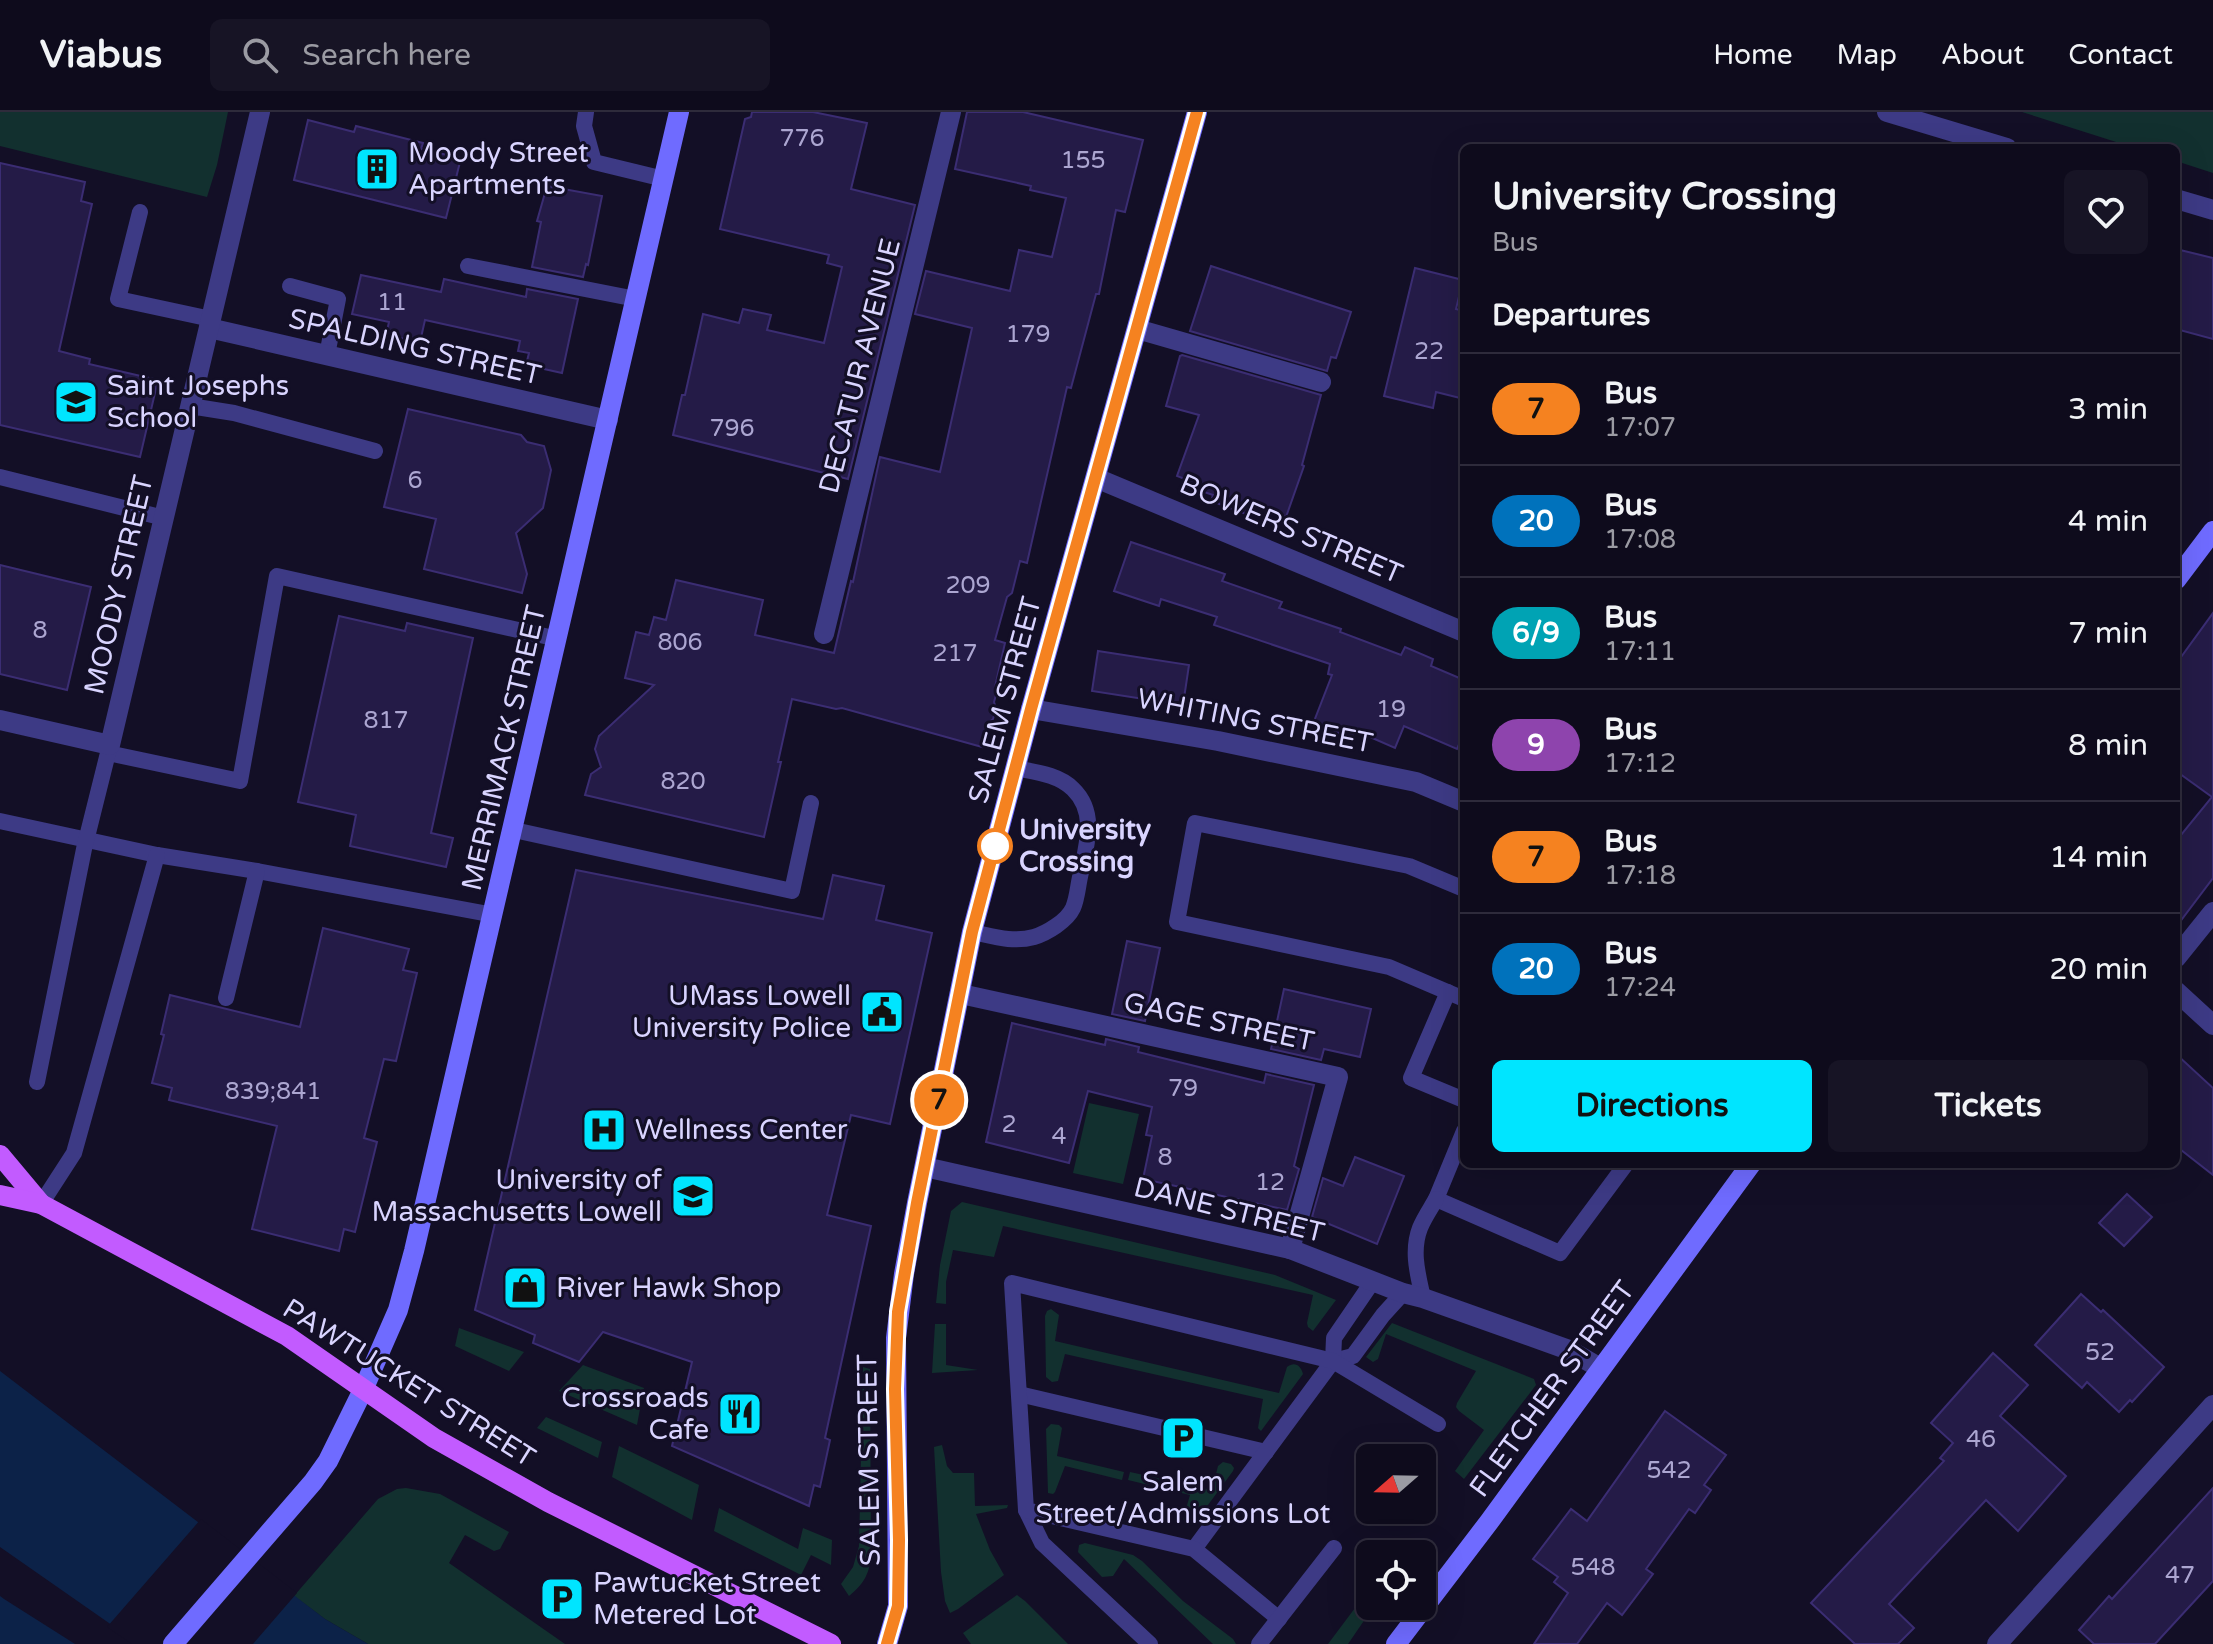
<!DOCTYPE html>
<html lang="en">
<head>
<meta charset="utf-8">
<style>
  body { margin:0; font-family:"Varela Round",sans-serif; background:#171425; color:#f1f3f6; height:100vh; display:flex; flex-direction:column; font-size:30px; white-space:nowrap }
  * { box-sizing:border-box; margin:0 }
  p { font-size:26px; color:#9b9ba3 }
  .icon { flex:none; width:44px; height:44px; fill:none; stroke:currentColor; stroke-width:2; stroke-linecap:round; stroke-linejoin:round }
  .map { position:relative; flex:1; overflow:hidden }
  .sheet { position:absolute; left:1460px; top:32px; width:720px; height:1024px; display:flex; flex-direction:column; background:#0e0b1c; border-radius:12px; box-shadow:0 8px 32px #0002,0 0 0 2px #2e2b3b }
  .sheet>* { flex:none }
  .badge { padding:0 16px; border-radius:26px; font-size:28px; line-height:52px }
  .needle { width:52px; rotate:250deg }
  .fabs { position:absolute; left:1356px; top:1332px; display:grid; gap:16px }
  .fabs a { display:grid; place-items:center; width:80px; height:80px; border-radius:12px; background:#0e0b1c; box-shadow:0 8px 32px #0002,0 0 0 2px #2e2b3b; font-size:40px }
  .map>.badge { position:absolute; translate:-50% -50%; box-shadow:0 0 0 4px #fff }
  h2 { padding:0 32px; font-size:30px; line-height:72px }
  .round { display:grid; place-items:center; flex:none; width:84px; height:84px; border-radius:12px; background:#171425 }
  .summary { display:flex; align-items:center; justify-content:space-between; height:136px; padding:0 32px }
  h1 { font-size:38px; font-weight:700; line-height:60px }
  .cta { display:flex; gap:16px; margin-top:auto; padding:16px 32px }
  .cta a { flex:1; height:92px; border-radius:12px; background:#00e5ff; color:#111; font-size:32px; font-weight:700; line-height:92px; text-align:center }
  .cta a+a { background:#171425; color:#f1f3f6 }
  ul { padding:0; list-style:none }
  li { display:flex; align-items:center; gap:24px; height:112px; padding:0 32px; border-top:2px solid #2e2b3b }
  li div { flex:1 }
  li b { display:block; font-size:30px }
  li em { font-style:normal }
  li .badge { min-width:88px; font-weight:700; text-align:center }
  header { display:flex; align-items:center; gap:48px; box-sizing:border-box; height:112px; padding:0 40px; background:#0e0b1c; border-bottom:2px solid #2e2b3b }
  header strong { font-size:38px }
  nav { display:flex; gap:44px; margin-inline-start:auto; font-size:28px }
  .search { width:560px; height:72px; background:#171425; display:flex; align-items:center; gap:20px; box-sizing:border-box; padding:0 28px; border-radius:12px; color:#9b9ba3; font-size:30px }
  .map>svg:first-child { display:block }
  .green { fill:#12302f }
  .water { fill:#0c2248 }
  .pier { fill:#130f26 }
  .building { fill:#241b47; stroke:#3b2d73; stroke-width:2 }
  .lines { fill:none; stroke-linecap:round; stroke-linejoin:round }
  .service { stroke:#3d3a85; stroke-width:16 }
  .minor { stroke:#3d3a85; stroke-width:20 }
  .secondary { stroke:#6f6bff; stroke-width:20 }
  .primary { stroke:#c25bff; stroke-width:20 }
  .line-casing { stroke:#fff; stroke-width:18 }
  .line { stroke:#f58220; stroke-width:12 }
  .stop-dot { fill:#fff; stroke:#f58220; stroke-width:4 }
  .labels { text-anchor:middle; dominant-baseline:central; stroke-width:6; stroke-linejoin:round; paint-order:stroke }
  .number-label { font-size:24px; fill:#aca6d1 }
  .poi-label { font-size:28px; fill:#d9d4ff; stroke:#130f26; text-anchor:start }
  .street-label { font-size:28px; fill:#d9d4ff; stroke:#130f26 }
  .stop-label { font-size:28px; font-weight:bold; fill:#d9d4ff; stroke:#130f26; text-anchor:start }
</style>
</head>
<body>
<header>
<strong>Viabus</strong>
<div class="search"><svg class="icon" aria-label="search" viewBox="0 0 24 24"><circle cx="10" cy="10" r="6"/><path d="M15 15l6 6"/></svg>Search here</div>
<nav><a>Home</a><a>Map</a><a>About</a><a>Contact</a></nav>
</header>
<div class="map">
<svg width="2213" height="1532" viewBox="0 0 2213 1532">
  <rect width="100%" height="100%" fill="#130f26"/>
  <g class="green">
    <path d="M0,0H228L217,53L207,85L0,34Z"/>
    <path d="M2022,0H2213V61L2176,49V36H2135Z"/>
    <path d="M1089,991L1139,1002L1123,1072L1073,1061Z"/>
    <path d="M962,1090L1275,1163L1336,1188L1313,1219L1308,1215L1307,1211L1313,1183L1003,1114L994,1145L953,1138L946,1170V1192L936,1191L940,1153L951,1099Z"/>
    <path d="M1051,1197L1059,1203L1055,1229L1279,1281L1287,1255C1295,1249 1301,1254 1303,1262L1261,1319L1258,1316L1263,1287L1065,1242L1058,1269L1052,1270L1046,1265L1045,1204L1047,1199Z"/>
    <path d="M1392,1211L1534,1267L1536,1273L1464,1367L1455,1359L1484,1318L1459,1299L1456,1295L1457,1291L1476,1259L1386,1222L1378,1247L1373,1250L1366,1245Z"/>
    <path d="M935,1212H946V1253L978,1258L932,1261Z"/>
    <path d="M459,1216L524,1240L509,1259L455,1234Z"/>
    <path d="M583,1253L644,1276L637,1313L559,1279Z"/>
    <path d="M863,1255L870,1257L871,1442C870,1461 864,1472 849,1484L841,1472L853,1455L859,1434Z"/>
    <path d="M546,1305L602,1330L598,1346L537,1316Z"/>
    <path d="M1051,1312L1059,1313L1062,1316L1057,1344L1124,1360L1122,1368L1065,1354L1055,1380L1053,1382L1048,1381L1046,1317Z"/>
    <path d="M942,1333L947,1354L953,1361H974L975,1394L1008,1393L1007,1396L976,1402L990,1438L1004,1463L958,1497L950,1501L945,1489L941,1460L934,1335Z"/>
    <path d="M619,1334L699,1373L692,1408L612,1365Z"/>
    <path d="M1223,1350L1231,1352L1234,1356L1233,1359L1194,1412L1186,1413L1183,1407L1190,1383L1128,1368L1130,1360L1212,1378L1218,1354Z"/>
    <path d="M406,1376L440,1382L509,1420L500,1437L494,1439L465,1423L449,1451L565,1532H368L325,1507L294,1484L378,1387L397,1377Z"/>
    <path d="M719,1396L798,1437L803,1416L832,1428L831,1453L811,1443L801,1463L714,1419Z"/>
    <path d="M1085,1431L1133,1443L1142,1449L1183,1489L1233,1527L1236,1532H1213L1124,1447L1113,1464L1102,1465L1078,1440L1079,1433Z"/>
    <path d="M1370,1476V1494H1374L1348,1532H1328Z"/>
    <path d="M1017,1483L1025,1489L1068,1532H971L963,1521Z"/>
  </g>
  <g class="water">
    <path d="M0,1259L325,1507L368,1532H139L0,1435Z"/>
    <path d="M0,1484L4,1487L75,1532H0Z"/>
  </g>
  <path class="pier" d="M201,1407L297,1481L253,1532H132L107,1515Z"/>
  <g class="building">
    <path d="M752,0H813L867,11L851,77L915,93L848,367L673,323L682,283H685L703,202L739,211L743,197L771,203L767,218L824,231L842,155L827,151L829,143L720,117L745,7L751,5Z"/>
    <path d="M967,0H1023L1143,28L1125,100L1116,98L1099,182H1096L1071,276L1067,275L1027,451L1020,449L1012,481L1007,485L995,528L1005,531L995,575L998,576L994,590L996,596L993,607L988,611L982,635L842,596L836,597L792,587L778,650H781L764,725L585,683L591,662L601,655L595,637L599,624L654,573L625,566L636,520L649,523L654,505L666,508L676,468L763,488L755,523L834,541L851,469L853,470L880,345L940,360L972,216L915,202L926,159L1010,179L1019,138L1052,145L1066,86L1030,78L1031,74L955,57Z"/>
    <path d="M308,8L354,20L356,14L423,31L421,37L461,46L446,106L294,68Z"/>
    <path d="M0,51L85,70L81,89L92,92L59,239L90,247L89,252L158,268L140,345L0,313Z"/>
    <path d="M547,74L602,84L588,153L586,152L583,165L532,155L541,110L537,109Z"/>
    <path d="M2176,137L2213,146V227L2176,217Z"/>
    <path d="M1211,154L1351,200L1336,246L1331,245L1327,259L1190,219Z"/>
    <path d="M1415,156L1463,168L1456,197L1464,199V287L1436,280L1433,296L1384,284Z"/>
    <path d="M361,163L441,180L444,167L526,185L527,177L578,187L562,261L526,253L529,241L518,239L520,229L425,208L420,230L386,223L389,210L352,202Z"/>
    <path d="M1182,243L1321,283L1302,353L1304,354L1286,405L1250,392L1246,402L1211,389L1213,383L1198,378L1200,373L1177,364L1199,303L1166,294L1180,244Z"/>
    <path d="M408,297L521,323L527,330L544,334L551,358L543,396L516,421L527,462L522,481L424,457L436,407L384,395Z"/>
    <path d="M1131,430L1225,462L1222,469L1282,490L1279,496L1341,517L1340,520L1401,543L1405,535L1433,547L1431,554L1464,568V621L1457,637L1404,614L1395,636L1354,618L1352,626L1313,612L1332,563L1328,562L1330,552L1214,513L1217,505L1161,487L1159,494L1114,479Z"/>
    <path d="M0,453L91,475L67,578L0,562Z"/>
    <path d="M2213,501V766L2176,815V729L2212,685L2176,659V552Z"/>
    <path d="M339,504L405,519L407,511L473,526L431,721L453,726L446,755L350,734L356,703L298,690Z"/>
    <path d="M1098,539L1189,553L1183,593L1092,579Z"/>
    <path d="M576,758L823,807L833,763L884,774L876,808L932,821L890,1012L851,1003L827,1103L871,1114L825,1326L830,1328L820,1375L814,1373L809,1394L672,1334L692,1250L603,1220L579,1250L533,1231L535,1223L475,1198Z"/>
    <path d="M323,816L409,837L403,858L417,861L396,949L384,947L364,1026L377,1030L355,1120L344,1117L339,1139L252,1117L277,1014L169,988L172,976L152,971L164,923L161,922L170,883L300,915Z"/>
    <path d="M1127,829L1160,836L1145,909L1112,902Z"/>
    <path d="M1284,877L1371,897L1360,945L1324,937L1321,948L1271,937Z"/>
    <path d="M1012,911L1105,933L1106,927L1139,935L1138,940L1264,971L1266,962L1314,973L1294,1054L1299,1057L1287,1098L1143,1067L1152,1024L1146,1023L1152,995L1088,979L1069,1051L986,1030Z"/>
    <path d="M2176,942L2213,976V1063L2176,1034Z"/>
    <path d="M1355,1045L1404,1064L1377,1132L1312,1105L1323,1066L1343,1074Z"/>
    <path d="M2127,1082L2152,1105L2124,1134L2099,1111Z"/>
    <path d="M2081,1182L2101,1200L2103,1198L2164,1255L2132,1290L2130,1288L2119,1300L2087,1270L2082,1276L2035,1233Z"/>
    <path d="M1993,1241L2028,1273L2000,1304L2066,1364L2018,1419L1986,1388L1889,1492L1914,1516L1898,1532H1855L1811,1491L1944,1349L1940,1346L1953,1331L1931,1311Z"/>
    <path d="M1665,1299L1726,1343L1704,1373L1711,1378L1695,1401L1689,1397L1646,1457L1653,1462L1622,1503L1607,1491L1577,1532H1534L1568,1481L1554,1470L1558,1465L1533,1447L1571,1397L1587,1409Z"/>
    <path d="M2213,1376V1469L2155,1532H2094L2079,1518L2109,1484L2112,1487Z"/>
  </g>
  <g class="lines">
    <g class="service">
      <path d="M586,0L584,14L594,50L664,67"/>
      <path d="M140,100L118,187L211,207"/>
      <path d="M468,154L636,187"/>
      <path d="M290,174L338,187L327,243"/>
      <path d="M190,294L234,301L375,339"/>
      <path d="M0,365L164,406"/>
      <path d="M108,641L240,669L277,464L558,527"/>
      <path d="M0,709L157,743L257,759L494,803"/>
      <path d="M514,718L792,779L811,691"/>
      <path d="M1464,777L1409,754L1195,711L1177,810L1389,855L1464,887"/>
      <path d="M972,820C992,824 1013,831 1034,825C1047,821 1067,809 1073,796C1077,787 1078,774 1080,765C1086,735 1098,701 1073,677C1058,662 1034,660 1015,656"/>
      <path d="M1448,880L1411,966L1464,988"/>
      <path d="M226,886L257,759"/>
      <path d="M37,970L84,737L110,633"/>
      <path d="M1464,1019L1436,1087L1560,1141L1626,1052"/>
      <path d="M41,1092L74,1041L157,743"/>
      <path d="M1423,1186C1418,1163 1411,1139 1420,1116C1424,1106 1431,1096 1436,1087"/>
      <path d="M1333,1249L1353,1244L1383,1203L1403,1181"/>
      <path d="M1019,1282L1266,1340"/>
      <path d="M1026,1398L1042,1431L1150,1532"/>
      <path d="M1194,1437L1333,1249L1334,1226L1373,1169"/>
      <path d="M1279,1507L1194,1437L1026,1398L1012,1171L1333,1249L1438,1312"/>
      <path d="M1259,1532L1334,1436"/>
    </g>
    <g class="minor">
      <path d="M1887,0L2007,36"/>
      <path d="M2176,87L2213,98"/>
      <path d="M209,216L608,308"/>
      <path d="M1137,217L1321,270"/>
      <path d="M1096,366L1464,520"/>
      <path d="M824,522L951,0"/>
      <path d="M1031,597L1218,629L1416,670L1464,690"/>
      <path d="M0,608L110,633L260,0"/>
      <path d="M2176,846L2213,800"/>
      <path d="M2176,879L2213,913"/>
      <path d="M961,882L1338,965L1290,1137"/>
      <path d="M925,1055L1290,1137L1403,1181L1423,1186L1569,1238L1600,1256"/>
      <path d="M1997,1532L2213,1293"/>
    </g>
    <g class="secondary">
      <path d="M2176,468L2213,419"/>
      <path d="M173,1532L313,1370L328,1349L363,1278L398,1198L414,1139L679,0"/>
      <path d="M887,1532L898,1494L896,1226L904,1162L917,1091L972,820L1031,597L1197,0"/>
      <path d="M1396,1532L1489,1410L1751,1052"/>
    </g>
    <g class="primary">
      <path d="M0,1043L41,1092"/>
      <path d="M0,1083L41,1092L287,1224L434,1326L548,1390L831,1532"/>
    </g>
  </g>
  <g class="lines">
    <g class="line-casing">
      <path id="line" d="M887,1532L898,1494L899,1428L895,1277L898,1200L917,1091L972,820L1031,597L1197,0"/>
    </g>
    <use href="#line" class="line"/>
  </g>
  <defs>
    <g id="building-square" transform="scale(2.3)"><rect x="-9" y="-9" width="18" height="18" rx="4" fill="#00e5ff" stroke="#130f26"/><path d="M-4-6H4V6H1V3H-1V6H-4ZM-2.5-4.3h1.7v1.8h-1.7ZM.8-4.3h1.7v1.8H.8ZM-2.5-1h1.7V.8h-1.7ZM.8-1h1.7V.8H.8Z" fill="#111"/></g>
    <g id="school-square" transform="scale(2.3)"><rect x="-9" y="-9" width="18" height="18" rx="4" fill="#00e5ff" stroke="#130f26"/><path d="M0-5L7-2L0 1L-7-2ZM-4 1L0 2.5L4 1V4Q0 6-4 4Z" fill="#111"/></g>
    <g id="civic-square" transform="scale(2.3)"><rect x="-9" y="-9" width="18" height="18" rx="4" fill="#00e5ff" stroke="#130f26"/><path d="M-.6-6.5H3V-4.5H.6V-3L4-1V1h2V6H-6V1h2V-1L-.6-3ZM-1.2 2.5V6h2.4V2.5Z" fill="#111"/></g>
    <g id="hospital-square" transform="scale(2.3)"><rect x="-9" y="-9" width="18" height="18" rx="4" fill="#00e5ff" stroke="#130f26"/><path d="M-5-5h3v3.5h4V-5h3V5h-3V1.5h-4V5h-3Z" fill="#111"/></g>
    <g id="university-square" transform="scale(2.3)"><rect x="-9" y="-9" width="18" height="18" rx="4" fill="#00e5ff" stroke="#130f26"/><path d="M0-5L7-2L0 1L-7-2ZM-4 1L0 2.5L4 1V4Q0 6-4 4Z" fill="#111"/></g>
    <g id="shop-square" transform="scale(2.3)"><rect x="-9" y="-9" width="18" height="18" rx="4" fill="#00e5ff" stroke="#130f26"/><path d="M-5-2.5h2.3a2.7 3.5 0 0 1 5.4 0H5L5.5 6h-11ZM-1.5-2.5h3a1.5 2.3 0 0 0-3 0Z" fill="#111"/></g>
    <g id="restaurant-square" transform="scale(2.3)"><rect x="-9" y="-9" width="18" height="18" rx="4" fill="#00e5ff" stroke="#130f26"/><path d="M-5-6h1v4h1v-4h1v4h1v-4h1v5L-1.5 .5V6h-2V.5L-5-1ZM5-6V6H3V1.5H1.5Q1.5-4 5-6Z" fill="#111"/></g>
    <g id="parking-square" transform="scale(2.3)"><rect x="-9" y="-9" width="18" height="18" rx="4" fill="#00e5ff" stroke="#130f26"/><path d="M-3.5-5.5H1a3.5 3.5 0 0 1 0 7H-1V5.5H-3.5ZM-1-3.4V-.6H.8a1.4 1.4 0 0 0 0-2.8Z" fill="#111"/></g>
  </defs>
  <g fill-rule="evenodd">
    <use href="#building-square" x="377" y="57"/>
    <use href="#school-square" x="76" y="290"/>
    <use href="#civic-square" x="882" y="900"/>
    <use href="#hospital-square" x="604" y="1018"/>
    <use href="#university-square" x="693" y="1084"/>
    <use href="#shop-square" x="525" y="1176"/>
    <use href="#restaurant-square" x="740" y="1302"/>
    <use href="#parking-square" x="1183" y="1326"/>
    <use href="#parking-square" x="562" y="1487"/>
  </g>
  <circle class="stop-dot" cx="995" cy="734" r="16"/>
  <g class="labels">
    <g class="number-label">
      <text x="802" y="26">776</text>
      <text x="1083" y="48">155</text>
      <text x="392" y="190">11</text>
      <text x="1028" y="222">179</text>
      <text x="1429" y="239">22</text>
      <text x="732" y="316">796</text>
      <text x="415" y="368">6</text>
      <text x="968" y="473">209</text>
      <text x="40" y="518">8</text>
      <text x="680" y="530">806</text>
      <text x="955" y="541">217</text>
      <text x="1391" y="597">19</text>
      <text x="386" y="608">817</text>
      <text x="683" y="669">820</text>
      <text x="1183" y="976">79</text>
      <text x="273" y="979">839;841</text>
      <text x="1009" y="1012">2</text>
      <text x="1059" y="1024">4</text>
      <text x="1165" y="1045">8</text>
      <text x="1270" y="1070">12</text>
      <text x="2100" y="1240">52</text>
      <text x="1981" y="1327">46</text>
      <text x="1669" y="1358">542</text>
      <text x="1593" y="1455">548</text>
      <text x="2180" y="1463">47</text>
    </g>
    <g class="poi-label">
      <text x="408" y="41">Moody Street<tspan x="408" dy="32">Apartments</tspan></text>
      <text x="107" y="274">Saint Josephs<tspan x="107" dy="32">School</tspan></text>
      <text x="851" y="884" text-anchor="end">UMass Lowell<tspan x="851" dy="32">University Police</tspan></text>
      <text x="635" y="1018">Wellness Center</text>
      <text x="662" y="1068" text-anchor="end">University of<tspan x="662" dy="32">Massachusetts Lowell</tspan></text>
      <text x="556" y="1176">River Hawk Shop</text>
      <text x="709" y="1286" text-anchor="end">Crossroads<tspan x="709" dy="32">Cafe</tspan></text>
      <text x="1183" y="1370" text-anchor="middle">Salem<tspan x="1183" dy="32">Street/Admissions Lot</tspan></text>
      <text x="593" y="1471">Pawtucket Street<tspan x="593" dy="32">Metered Lot</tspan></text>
    </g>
    <g class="street-label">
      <text transform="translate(415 235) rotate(13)">SPALDING STREET</text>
      <text transform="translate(860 254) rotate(-76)">DECATUR AVENUE</text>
      <text transform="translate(1291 417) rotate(23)">BOWERS STREET</text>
      <text transform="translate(119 473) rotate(-77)">MOODY STREET</text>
      <text transform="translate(1005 588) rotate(-75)">SALEM STREET</text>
      <text transform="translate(1255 609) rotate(11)">WHITING STREET</text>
      <text transform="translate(504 636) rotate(-77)">MERRIMACK STREET</text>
      <text transform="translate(1219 910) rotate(12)">GAGE STREET</text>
      <text transform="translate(1229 1098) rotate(14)">DANE STREET</text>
      <text transform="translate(409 1271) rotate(32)">PAWTUCKET STREET</text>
      <text transform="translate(1552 1277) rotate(-54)">FLETCHER STREET</text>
      <text transform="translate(869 1348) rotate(-91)">SALEM STREET</text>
    </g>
    <g class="stop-label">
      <text x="1019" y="718">University<tspan x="1019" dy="32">Crossing</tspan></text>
    </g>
  </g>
</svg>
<div class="fabs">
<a><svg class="needle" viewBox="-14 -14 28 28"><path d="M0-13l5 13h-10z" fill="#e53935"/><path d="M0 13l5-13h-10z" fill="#9b9ba3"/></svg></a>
<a><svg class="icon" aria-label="locate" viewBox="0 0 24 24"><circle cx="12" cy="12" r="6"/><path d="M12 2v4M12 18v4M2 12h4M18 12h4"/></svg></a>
</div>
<b class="badge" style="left:939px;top:988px;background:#f58220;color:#111">7</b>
<section class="sheet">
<div class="summary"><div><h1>University Crossing</h1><p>Bus</p></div><a class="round"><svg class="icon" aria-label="heart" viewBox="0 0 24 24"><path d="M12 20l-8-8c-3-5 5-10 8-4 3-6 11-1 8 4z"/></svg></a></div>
<h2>Departures</h2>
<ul>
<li><span class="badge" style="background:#f58220;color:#111">7</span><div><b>Bus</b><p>17:07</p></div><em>3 min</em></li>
<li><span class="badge" style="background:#0072bc;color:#fff">20</span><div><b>Bus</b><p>17:08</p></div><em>4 min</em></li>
<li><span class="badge" style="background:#00a3b4;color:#fff">6/9</span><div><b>Bus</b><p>17:11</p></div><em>7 min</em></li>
<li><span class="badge" style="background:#8e44ad;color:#fff">9</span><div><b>Bus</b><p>17:12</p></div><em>8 min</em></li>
<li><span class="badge" style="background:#f58220;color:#111">7</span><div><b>Bus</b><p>17:18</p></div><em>14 min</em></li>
<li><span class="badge" style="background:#0072bc;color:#fff">20</span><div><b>Bus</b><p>17:24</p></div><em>20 min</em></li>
</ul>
<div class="cta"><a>Directions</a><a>Tickets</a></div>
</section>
</div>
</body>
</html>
